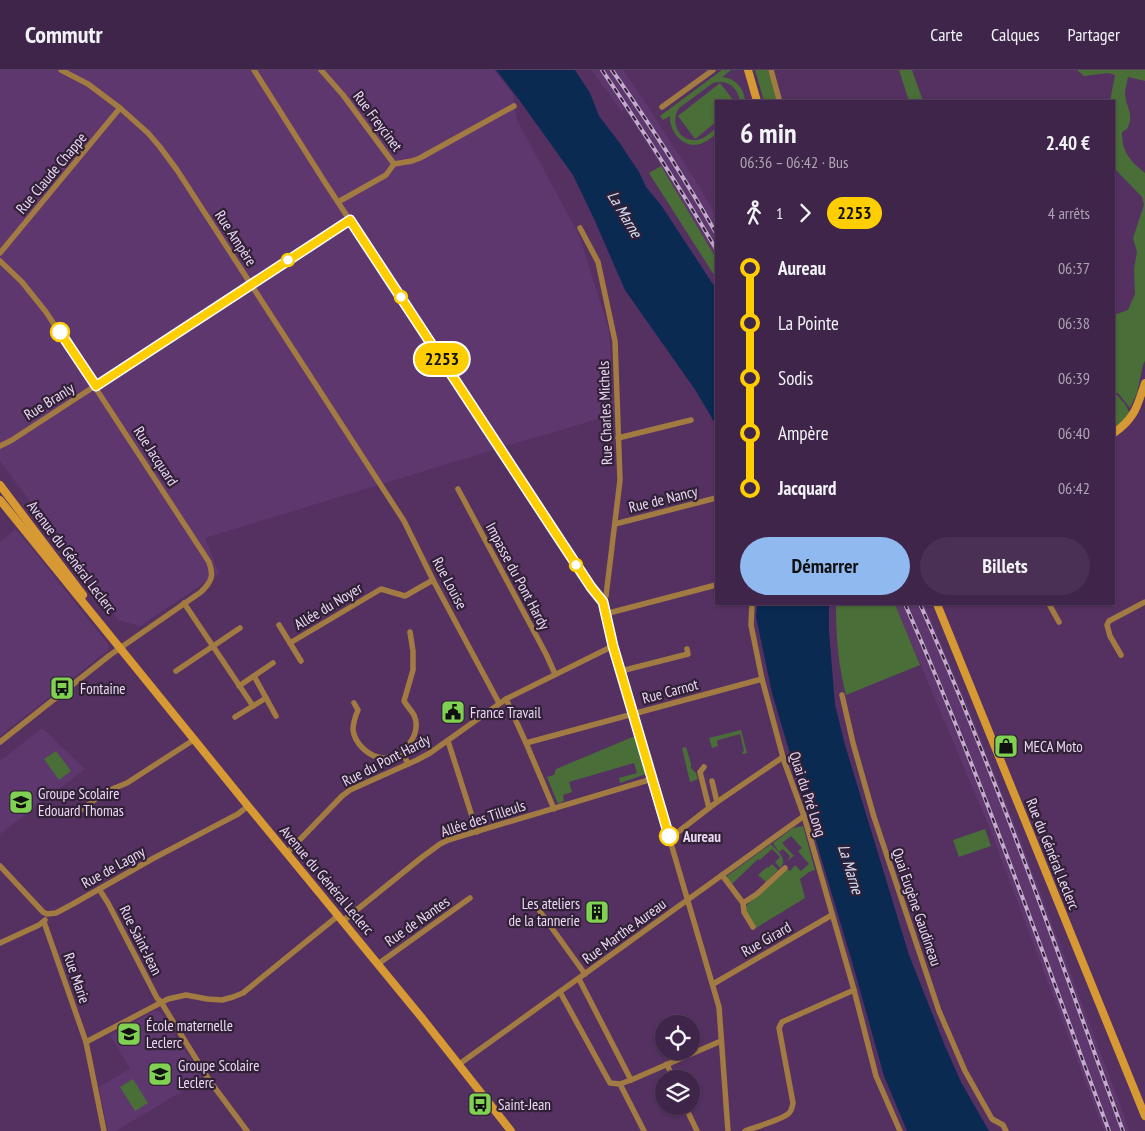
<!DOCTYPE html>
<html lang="fr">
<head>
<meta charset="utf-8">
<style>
  body { margin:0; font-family:"PT Sans Narrow",sans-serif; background:#4a3153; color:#f1f3f6; height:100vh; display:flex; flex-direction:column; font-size:19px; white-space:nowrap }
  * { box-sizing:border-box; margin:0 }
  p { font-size:16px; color:#ada5b4 }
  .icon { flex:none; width:28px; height:28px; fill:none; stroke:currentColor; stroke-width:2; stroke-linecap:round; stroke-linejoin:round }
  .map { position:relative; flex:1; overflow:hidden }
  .panel { position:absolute; left:715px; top:30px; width:400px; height:505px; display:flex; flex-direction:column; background:#3f2549; border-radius:0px; box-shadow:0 1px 4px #0004,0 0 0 1px #584261 }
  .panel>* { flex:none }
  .badge { padding:0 10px; border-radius:16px; font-size:18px; line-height:32px }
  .fabs { position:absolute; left:655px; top:945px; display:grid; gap:10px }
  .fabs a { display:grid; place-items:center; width:45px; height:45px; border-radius:50%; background:#3f2549; box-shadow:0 1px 4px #0004,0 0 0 1px #584261; font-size:25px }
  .map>.badge { position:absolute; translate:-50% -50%; box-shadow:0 0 0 2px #fff }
  .legs { display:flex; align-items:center; gap:8px; height:55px; padding:0 25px; font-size:16px }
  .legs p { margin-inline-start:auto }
  .headline { display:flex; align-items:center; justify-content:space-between; height:85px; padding:0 25px }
  h1 { font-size:28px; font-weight:800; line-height:38px }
  .cta { display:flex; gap:10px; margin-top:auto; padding:10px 25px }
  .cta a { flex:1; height:58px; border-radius:30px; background:#90b9f0; color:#111; font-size:20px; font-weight:800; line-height:58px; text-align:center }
  .cta a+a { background:#4a3153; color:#f1f3f6 }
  ul { padding:0 25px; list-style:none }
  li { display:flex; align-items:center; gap:18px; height:55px; font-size:19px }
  li i { display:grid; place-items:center; width:8px; height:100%; margin:0 6px; background:currentColor }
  li i::after { content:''; width:12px; height:12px; margin:-6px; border:4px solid; border-radius:50%; background:#3f2549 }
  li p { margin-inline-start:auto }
  li:first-child i { background:linear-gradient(#0000 50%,currentColor 0) }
  li:last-child i { background:linear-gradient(currentColor 50%,#0000 0) }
  header { display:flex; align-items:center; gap:30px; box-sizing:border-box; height:70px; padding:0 25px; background:#3f2549; border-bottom:1px solid #584261 }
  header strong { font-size:24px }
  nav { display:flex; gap:28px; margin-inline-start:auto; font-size:18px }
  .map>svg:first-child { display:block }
  .built { fill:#5e376e }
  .green { fill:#4a6e37 }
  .water { fill:#0a2a52 }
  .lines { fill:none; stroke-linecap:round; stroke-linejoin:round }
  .street { stroke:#a17b41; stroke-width:5.5 }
  .secondary { stroke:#d69934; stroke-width:8 }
  .rail-casing { stroke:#c3abcd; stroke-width:4 }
  .rail { stroke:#312137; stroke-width:2; stroke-dasharray:5.5; stroke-linecap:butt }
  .line-1-casing { stroke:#fff; stroke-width:11 }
  .line-1 { stroke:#ffce00; stroke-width:8 }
  .stop-1-dot { fill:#fff; stroke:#ffce00; stroke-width:2.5 }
  .labels { text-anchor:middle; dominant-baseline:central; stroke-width:4.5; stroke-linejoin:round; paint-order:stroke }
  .street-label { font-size:15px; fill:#ecd8f5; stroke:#312137 }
  .poi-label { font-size:15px; fill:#ecd8f5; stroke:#312137; text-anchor:start }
  .stop-label { font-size:15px; font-weight:bold; fill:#ecd8f5; stroke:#312137; text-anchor:start }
  .water-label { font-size:16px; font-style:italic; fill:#d4e4f9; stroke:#312137 }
</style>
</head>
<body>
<header>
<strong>Commutr</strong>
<nav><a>Carte</a><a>Calques</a><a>Partager</a></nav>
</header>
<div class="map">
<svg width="1145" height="1061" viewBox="0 0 1145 1061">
  <rect width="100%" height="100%" fill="#543161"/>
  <g class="built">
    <path d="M0,0H494L513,24L517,50L579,165L609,260L615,344L503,377L205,468L219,503L140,556L118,550L0,391Z"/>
    <path d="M592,0H623L647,35L698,115L716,146V188L661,96L625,39L621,41Z"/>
    <path d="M16,459L108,574V580L0,666V472Z"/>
    <path d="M895,534H924L965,629L1016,758L1124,1045L1129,1061H1104L990,759Z"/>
    <path d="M42,658L85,699L0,764V691Z"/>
    <path d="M156,940L161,943L203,1009L116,1061H108L99,1017L130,998L110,965Z"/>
  </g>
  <g class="green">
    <path d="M722,0H731L722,7C735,8 744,18 745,31H740C738,17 727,9 713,13L679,38C670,51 678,71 695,70C703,70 710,63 716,58V64C711,68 706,72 700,74C683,79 669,61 670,46L663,50L660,46Z"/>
    <path d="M755,0H768L778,31H764Z"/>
    <path d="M899,0H912L923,31H909Z"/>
    <path d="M1077,0H1145V11L1128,7C1127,13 1125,18 1125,24C1126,38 1135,45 1127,59L1122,62C1122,82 1130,91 1145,103V291L1143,295L1137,323L1130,338L1118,323H1114V245L1128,240L1135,224L1134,199L1137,182L1133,168L1144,135L1142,127L1116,100L1114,93V31H1110L1115,5L1108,3L1084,6Z"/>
    <path d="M720,13L734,31H716V52L695,69L678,46Z"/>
    <path d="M661,96L716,188V208L649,103Z"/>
    <path d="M1114,324H1116L1125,334L1130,343L1121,353L1114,359Z"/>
    <path d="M836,534H895L920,595L846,625C838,595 836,565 836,534Z"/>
    <path d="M741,660L747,683L743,684L742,682L744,681L740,664L718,670L717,672L718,676L712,678L709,668Z"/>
    <path d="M635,666L646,704L620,713L619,708L637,703L634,693L569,712L572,722L563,725L564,731L558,734L547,707L554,705L556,699Z"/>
    <path d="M686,677L691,694V698L696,703L698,709L690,712L682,678Z"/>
    <path d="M56,681L71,701L59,710L44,689Z"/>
    <path d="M803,756L815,800L809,802L800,809L805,828L756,858L746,842L745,838L747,835L786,798L790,801L795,795L801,801L809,794L798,781L802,778L791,766L782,773L794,786L788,790L790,786L783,779L779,782L773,773L793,758Z"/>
    <path d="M985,759L991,776L959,787L953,770Z"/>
    <path d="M771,774C777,781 789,789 780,798L775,792L780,787L772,779L760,790L758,789L732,814L729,812L727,806Z"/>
    <path d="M772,794L778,800L766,812L758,805L767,797L768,798Z"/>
    <path d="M133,1009L148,1033L135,1041L120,1017Z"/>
  </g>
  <g class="water">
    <path d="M496,0H575L590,23L599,46L619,72L639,102L646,117L661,135L716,219V355L696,321L625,220L595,151L573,105L520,31Z"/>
    <path d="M757,534H829V561L835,635L845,675L909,885L945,976L961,1012L989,1061H907L884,1006L853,895L772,623L756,547Z"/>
  </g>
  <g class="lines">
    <g class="street">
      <path d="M61,0L88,14L120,38L148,63L160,77L177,100L404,451L433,510L499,633"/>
      <path d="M254,0L326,114L591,517L603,532L613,576L719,937L728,1061"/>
      <path d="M321,0L343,25L394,94"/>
      <path d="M771,0L779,29"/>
      <path d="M662,37L713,0"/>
      <path d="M338,132L386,105L394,94L412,91L420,88L514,36"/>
      <path d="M580,158L598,192L615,271L620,410L606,526L603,532"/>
      <path d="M0,183L120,38"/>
      <path d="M0,191L22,212L46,242L209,492C214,506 212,511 201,522L110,585L0,672"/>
      <path d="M618,368L691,350"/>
      <path d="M0,376L12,370L350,150"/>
      <path d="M458,419L546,584L555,604"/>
      <path d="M615,454L716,428"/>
      <path d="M184,533L253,636"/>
      <path d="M752,534L751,555L762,609L784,691L804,746L854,920L876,1006L900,1061"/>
      <path d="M1049,534L1059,552"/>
      <path d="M605,544L716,515"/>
      <path d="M279,555L301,591"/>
      <path d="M290,573L381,519L405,526L433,510"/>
      <path d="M1121,585L1110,566L1107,555L1109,551L1145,532"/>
      <path d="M176,601L240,558"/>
      <path d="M621,601L688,584L687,579"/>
      <path d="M254,606L276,646"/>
      <path d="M239,616L273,593"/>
      <path d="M842,625L853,673L874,747L939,941L965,1001L992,1049L1003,1055L1006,1061"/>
      <path d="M506,629L526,673L554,739"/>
      <path d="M354,633L358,640C355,647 353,653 353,660C355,674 369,687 383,688C390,688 396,684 402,681"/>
      <path d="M235,647L266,628"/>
      <path d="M448,671L477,762"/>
      <path d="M526,673L762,609"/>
      <path d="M408,694L402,681C413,672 420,659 414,645C411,640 407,636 404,631L413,600V581L410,562"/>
      <path d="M704,697L700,702L709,738L717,732"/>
      <path d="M712,711L717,732L783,687"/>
      <path d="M74,745L105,722L127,713L195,669"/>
      <path d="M678,762L709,738"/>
      <path d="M287,783L342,726L350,720L417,690L430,683L506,629L613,576"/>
      <path d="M0,796L43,842L47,844L56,843L71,835L154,788L238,744L248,736"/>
      <path d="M722,805L743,833L757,824L785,798"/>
      <path d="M99,819L108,833L157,928L161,932L209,1010L247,1061"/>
      <path d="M743,833L744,842L753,857"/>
      <path d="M536,836L585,904"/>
      <path d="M343,851L421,788L440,774L448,770L652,709"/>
      <path d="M44,852L86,972L104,1061"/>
      <path d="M0,873L39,855L45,850"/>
      <path d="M378,894L470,828"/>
      <path d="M579,909L631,1010"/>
      <path d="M713,914L832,845"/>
      <path d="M560,922L610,1013L620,1014L631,1010L721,971"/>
      <path d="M86,972L168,929L186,925L207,929L222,930L233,927L243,923L339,845"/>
      <path d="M667,994L673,1009"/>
      <path d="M458,995L804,746"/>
      <path d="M620,1014L644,1061"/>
      <path d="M685,1036L697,1061"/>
      <path d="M745,1061C756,1057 780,1050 788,1044C792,1041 792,1037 793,1033L779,958L782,952L854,920"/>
    </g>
    <g class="secondary">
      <path d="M748,0L757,31"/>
      <path d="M1114,363C1135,348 1137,337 1145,313"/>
      <path d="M0,415L83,525"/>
      <path d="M0,430L248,736L422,948L511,1061"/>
      <path d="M937,534L1145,1046"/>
    </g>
    <g class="rail-casing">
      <g id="rail">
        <path d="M602,0C642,59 680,118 716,179"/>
        <path d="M612,0C649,53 684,107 716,163"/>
        <path d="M905,534C981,706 1043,885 1109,1061"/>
        <path d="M920,534C997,706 1058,884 1123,1061"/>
      </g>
    </g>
    <use href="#rail" class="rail"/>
  </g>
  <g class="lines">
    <g class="line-1-casing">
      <path id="line-1" d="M60,262L96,316L350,150L560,470L591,517L603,532L613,576L669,766"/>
    </g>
    <use href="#line-1" class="line-1"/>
  </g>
  <defs>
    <g id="bus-square" transform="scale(1.25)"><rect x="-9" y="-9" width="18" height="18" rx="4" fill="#80d052" stroke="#312137"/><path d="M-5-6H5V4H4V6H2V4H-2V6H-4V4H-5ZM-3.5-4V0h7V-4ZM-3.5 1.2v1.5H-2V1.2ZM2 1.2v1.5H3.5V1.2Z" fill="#111"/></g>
    <g id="civic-square" transform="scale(1.25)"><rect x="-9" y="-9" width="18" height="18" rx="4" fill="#80d052" stroke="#312137"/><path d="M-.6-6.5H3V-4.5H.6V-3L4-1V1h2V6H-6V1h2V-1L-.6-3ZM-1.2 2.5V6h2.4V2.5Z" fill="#111"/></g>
    <g id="shop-square" transform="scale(1.25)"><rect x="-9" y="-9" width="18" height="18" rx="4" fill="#80d052" stroke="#312137"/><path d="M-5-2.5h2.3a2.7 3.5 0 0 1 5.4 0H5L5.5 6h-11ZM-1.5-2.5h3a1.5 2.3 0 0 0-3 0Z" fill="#111"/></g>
    <g id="school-square" transform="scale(1.25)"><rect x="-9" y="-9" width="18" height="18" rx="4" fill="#80d052" stroke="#312137"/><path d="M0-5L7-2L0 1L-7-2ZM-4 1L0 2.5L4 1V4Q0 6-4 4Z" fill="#111"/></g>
    <g id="building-square" transform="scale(1.25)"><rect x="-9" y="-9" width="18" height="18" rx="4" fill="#80d052" stroke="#312137"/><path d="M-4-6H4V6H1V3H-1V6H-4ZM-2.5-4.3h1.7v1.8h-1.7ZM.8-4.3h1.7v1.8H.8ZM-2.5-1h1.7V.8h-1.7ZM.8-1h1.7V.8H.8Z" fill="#111"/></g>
  </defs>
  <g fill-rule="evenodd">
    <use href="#bus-square" x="62" y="618"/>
    <use href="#civic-square" x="453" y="642"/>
    <use href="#shop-square" x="1006" y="676"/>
    <use href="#school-square" x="21" y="732"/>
    <use href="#building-square" x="597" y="842"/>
    <use href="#school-square" x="129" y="964"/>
    <use href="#school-square" x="160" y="1004"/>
    <use href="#bus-square" x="480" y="1034"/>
  </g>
  <g class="stop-1-dot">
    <circle cx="288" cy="190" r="6"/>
    <circle cx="401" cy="227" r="6"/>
    <circle cx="60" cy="262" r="9"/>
    <circle cx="576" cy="495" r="6"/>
    <circle cx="669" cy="766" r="9"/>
  </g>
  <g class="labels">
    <g class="street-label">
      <text transform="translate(378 51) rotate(53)">Rue Freycinet</text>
      <text transform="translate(51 103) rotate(-50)">Rue Claude Chappe</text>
      <text transform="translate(236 168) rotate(57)">Rue Ampère</text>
      <text transform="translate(49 331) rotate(-32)">Rue Branly</text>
      <text transform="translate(605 343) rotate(-92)">Rue Charles Michels</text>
      <text transform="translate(156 386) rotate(57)">Rue Jacquard</text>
      <text transform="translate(663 429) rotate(-14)">Rue de Nancy</text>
      <text transform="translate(72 487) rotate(53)">Avenue du Général Leclerc</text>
      <text transform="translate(518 506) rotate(62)">Impasse du Pont Hardy</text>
      <text transform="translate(450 513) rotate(62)">Rue Louise</text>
      <text transform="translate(328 536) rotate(-31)">Allée du Noyer</text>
      <text transform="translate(670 621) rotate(-15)">Rue Carnot</text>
      <text transform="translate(386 690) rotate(-27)">Rue du Pont Hardy</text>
      <text transform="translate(808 724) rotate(72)">Quai du Pré Long</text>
      <text transform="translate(483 748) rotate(-18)">Allée des Tilleuls</text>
      <text transform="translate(1053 784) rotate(68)">Rue du Général Leclerc</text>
      <text transform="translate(113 797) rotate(-29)">Rue de Lagny</text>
      <text transform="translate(327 810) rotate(50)">Avenue du Général Leclerc</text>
      <text transform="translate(917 837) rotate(71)">Quai Eugène Gaudineau</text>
      <text transform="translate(417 851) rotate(-35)">Rue de Nantes</text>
      <text transform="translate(624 861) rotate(-36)">Rue Marthe Aureau</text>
      <text transform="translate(766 869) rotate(-30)">Rue Girard</text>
      <text transform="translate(141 870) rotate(63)">Rue Saint-Jean</text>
      <text transform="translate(77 908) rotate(71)">Rue Marie</text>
    </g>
    <g class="poi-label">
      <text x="80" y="618">Fontaine</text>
      <text x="470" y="642">France Travail</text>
      <text x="1024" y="676">MECA Moto</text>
      <text x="38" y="723">Groupe Scolaire<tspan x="38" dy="17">Edouard Thomas</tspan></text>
      <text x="580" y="833" text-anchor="end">Les ateliers<tspan x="580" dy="17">de la tannerie</tspan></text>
      <text x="146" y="955">École maternelle<tspan x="146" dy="17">Leclerc</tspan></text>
      <text x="178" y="995">Groupe Scolaire<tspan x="178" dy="17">Leclerc</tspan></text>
      <text x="498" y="1034">Saint-Jean</text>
    </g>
    <g class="stop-label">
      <text x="683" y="766">Aureau</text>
    </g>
    <g class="water-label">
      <text transform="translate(625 144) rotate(59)">La Marne</text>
      <text transform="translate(851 799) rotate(73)">La Marne</text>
    </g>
  </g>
</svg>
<div class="fabs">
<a><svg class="icon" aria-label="locate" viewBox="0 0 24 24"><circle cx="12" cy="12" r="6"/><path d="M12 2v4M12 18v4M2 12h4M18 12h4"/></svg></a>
<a><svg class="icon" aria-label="layers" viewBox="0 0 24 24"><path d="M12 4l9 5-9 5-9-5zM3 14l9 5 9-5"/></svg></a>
</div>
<b class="badge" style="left:442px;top:289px;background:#ffce00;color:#111">2253</b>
<section class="panel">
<div class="headline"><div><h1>6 min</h1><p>06:36 – 06:42 · Bus</p></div><b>2.40 €</b></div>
<div class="legs"><svg class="icon" aria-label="walk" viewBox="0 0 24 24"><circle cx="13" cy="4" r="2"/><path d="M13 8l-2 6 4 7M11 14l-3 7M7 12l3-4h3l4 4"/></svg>1<svg class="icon" aria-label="forward" viewBox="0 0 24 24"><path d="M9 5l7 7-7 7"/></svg><b class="badge" style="background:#ffce00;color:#111">2253</b><p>4 arrêts</p></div>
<ul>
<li><i style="color:#ffce00"></i><b>Aureau</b><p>06:37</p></li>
<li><i style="color:#ffce00"></i><span>La Pointe</span><p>06:38</p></li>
<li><i style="color:#ffce00"></i><span>Sodis</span><p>06:39</p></li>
<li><i style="color:#ffce00"></i><span>Ampère</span><p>06:40</p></li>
<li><i style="color:#ffce00"></i><b>Jacquard</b><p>06:42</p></li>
</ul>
<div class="cta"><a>Démarrer</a><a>Billets</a></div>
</section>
</div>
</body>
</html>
